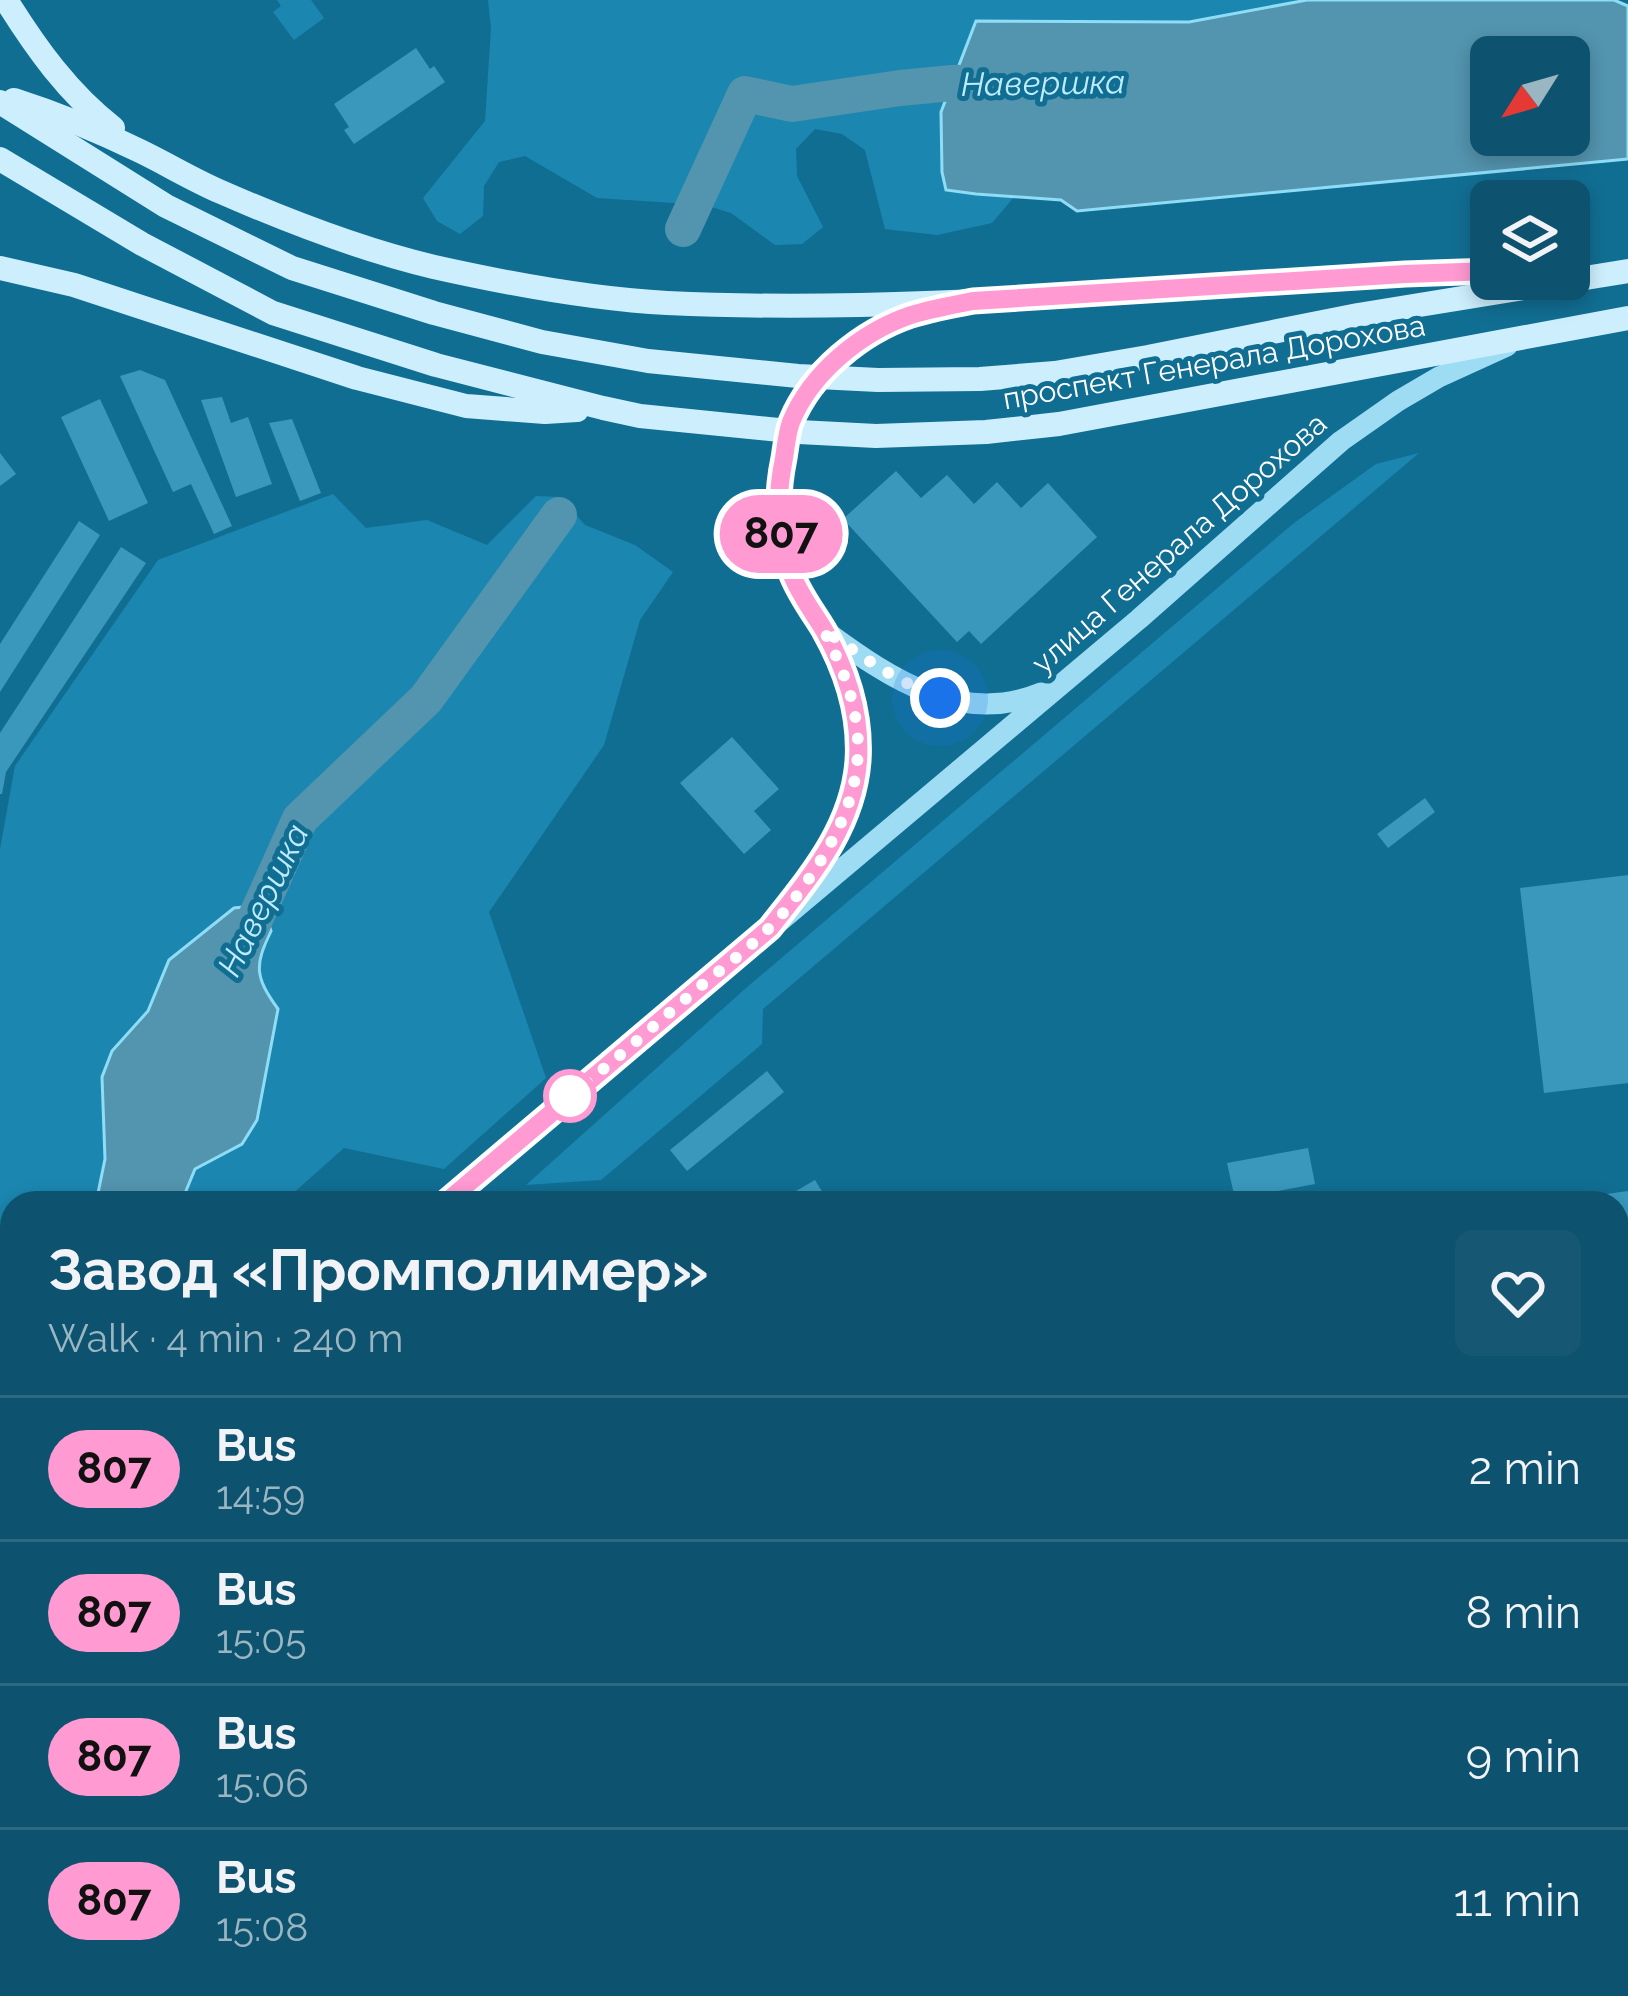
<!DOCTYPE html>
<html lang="en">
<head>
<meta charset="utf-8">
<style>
  body { margin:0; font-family:Raleway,sans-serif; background:#165873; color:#f1f3f6; height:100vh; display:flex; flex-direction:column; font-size:45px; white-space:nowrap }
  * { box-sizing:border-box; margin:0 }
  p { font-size:39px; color:#9ab6c2 }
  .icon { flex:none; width:66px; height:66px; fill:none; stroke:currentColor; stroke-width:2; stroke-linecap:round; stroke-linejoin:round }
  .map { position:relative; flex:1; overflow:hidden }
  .details { position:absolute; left:0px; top:1191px; width:1629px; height:807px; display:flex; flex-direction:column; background:#0d526e; border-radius:36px 36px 0 0; box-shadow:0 6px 18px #0003 }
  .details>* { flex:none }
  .badge { padding:0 24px; border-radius:39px; font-size:42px; line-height:78px }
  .needle { width:78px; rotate:233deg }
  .tools { position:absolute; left:1470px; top:36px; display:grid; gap:24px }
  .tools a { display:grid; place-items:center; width:120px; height:120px; border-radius:18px; background:#0d526e; box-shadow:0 6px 18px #0003; font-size:60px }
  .you { position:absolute; width:60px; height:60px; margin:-30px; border:9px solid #fff; border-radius:50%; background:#1a73e8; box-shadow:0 0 0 18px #1a73e833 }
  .map>.badge { position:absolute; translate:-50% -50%; box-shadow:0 0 0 6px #fff }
  .round { display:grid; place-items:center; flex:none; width:126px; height:126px; border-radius:18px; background:#165873 }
  .head { display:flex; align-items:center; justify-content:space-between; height:204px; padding:0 48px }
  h1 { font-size:57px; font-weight:700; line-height:90px }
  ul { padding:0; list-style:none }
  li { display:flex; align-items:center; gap:36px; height:144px; padding:0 48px; border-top:3px solid #2d6981 }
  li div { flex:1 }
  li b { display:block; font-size:45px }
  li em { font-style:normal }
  li .badge { min-width:132px; font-weight:700; text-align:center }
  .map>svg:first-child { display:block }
  .green { fill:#1b87b0 }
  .water { fill:#5394ae; stroke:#8fdcf7; stroke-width:3; fill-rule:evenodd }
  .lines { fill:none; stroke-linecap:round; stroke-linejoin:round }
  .river { stroke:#5394ae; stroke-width:36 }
  .building { fill:#3998bc }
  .tertiary { stroke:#9edcf3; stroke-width:21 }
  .secondary { stroke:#cdeffd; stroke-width:24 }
  .line-casing { stroke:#fff; stroke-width:27 }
  .line { stroke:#ff9ad2; stroke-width:18 }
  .walk { stroke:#fff; stroke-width:12; stroke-dasharray:0 21.6 }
  .stop-dot { fill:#fff; stroke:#ff9ad2; stroke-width:6 }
  .labels { text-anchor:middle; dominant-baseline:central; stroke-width:10; stroke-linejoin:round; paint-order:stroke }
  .street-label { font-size:30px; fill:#fff; stroke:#116e93 }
  .water-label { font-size:33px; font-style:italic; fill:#bfecfb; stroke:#116e93 }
</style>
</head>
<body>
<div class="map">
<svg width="1628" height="1996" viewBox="0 0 1628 1996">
  <rect width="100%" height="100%" fill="#116e93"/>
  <g class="green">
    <path d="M277,0H311L324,18L294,40L273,12L281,6Z"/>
    <path d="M488,0H1307L1189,22L976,21V194L1014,197L992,223L937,235L885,229L865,150L842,134L815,129L796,149L797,176L823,227L802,244L775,245L731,213L705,205L597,198L525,156L499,162L484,186L483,216L460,234L437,221L423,198L485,121L491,29Z"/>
    <path d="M1419,453L763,1009L762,1044L601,1180L526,1185L746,988L1294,523L1376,464Z"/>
    <path d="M333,494L366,528L427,520L487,545L536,496L560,497L585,525L635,545L673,572L640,620L604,745L489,912L546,1078L444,1169L344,1148L282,1203H181L195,1169L242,1144L260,984L258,957L271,931L261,905L234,908L169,960L148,1011L112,1051L102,1077L105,1159L96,1203H12V1501L0,1492V849L15,766L158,560Z"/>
    <path d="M12,1655V1923H11L3,1670Z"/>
    <path d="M12,1976V1986H88L81,1996H0V1991Z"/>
  </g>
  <g class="water">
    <path d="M1307,0H1614L1628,6V159L1077,211L1061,200L976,194L946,190L942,172L941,112L976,21L1189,22ZM1491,57H1569V135H1491Z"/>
    <path d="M262,905L271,931C254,966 255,977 278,1009L257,1120L242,1144L195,1169L181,1203H96L105,1159L102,1077L112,1051L148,1011L169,960L234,908Z"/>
  </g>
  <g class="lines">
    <g class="river">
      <path d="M683,229L745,94L792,104L900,88L952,83L1001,82"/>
      <path d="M242,948L300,819L426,699L559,515"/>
      <path d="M0,1313L12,1300"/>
    </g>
  </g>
  <g class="building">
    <path d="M416,48L430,69L434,66L445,82L354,144L344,130L349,127L334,104Z"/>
    <path d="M140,370L165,380L232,526L214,534L191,484L173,492L120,376Z"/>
    <path d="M222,397L231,423L248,417L272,484L236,497L201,400Z"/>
    <path d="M100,399L148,503L109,521L61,417Z"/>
    <path d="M292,419L321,493L300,501L269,423Z"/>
    <path d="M0,453L16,474L0,486Z"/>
    <path d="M896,471L921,498L947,475L974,504L997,482L1021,508L1048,483L1097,537L981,644L969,631L957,642L843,519Z"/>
    <path d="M79,521L100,535L0,692V644Z"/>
    <path d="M121,547L146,563L6,772L2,794H0V733Z"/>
    <path d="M732,737L779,789L754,811L771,830L744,854L680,783Z"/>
    <path d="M1425,798L1435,812L1388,848L1377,834Z"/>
    <path d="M1628,875V1083L1544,1093L1520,888Z"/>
    <path d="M767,1071L784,1092L687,1171L670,1150Z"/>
    <path d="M1308,1148L1315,1184L1235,1199L1227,1163Z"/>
    <path d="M815,1180L829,1203H787L784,1198Z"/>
    <path d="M1628,1191V1280L1617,1281V1203H1600L1599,1195Z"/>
    <path d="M1189,1197L1190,1203H1157V1200Z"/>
    <path d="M1628,1571V1616L1617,1623V1578Z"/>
    <path d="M751,1986H788L795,1996H758Z"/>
    <path d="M948,1986H959L977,1996H942Z"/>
    <path d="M1124,1986H1173L1166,1996H1117Z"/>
    <path d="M1208,1986H1309L1302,1996H1211L1204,1992Z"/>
    <path d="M1362,1986H1407L1400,1996H1355Z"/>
    <path d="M1549,1986H1567L1581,1996H1541Z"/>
  </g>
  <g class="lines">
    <g class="tertiary">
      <path d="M828,633C891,679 961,726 1041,693"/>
      <path d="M796,894C841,839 867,782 855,709C845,652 807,619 790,569C749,451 813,338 934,310"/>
      <path d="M445,1203L1139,619L1341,441L1398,401L1439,377L1507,346"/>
      <path d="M0,1602L12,1587"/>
    </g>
    <g class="secondary">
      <path d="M6,0C36,48 68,93 113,128"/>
      <path d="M14,100C58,114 99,131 140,151C167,164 193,180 221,192C285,220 366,251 434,267C510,284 589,299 667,303C942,316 1217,280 1491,271"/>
      <path d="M0,102L166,206L292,268L434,313L542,342L648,361L798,376L878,380L980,379L1055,373L1148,357L1358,315L1628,271"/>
      <path d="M0,159L142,244L273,313L436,365L603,408L640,416L799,432L876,436L986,432L1059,424L1628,318"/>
      <path d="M0,268L74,285L357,378L466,406L545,412L577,410"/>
    </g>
  </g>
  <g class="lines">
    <g class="line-casing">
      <path id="line" d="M445,1203L770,928C810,877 853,828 858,761C861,715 846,669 824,630C813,612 800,595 792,575C776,537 776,497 784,458C786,446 787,433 791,422C811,373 861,332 911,315C931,309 952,305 973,301L1405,274L1491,271"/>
    </g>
    <use href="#line" class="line"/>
    <path class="walk" d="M570,1096C613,1062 655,1025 697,989C721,969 746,951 768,929C785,913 801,891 814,871C871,784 871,721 823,629C861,656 896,681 940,698"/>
  </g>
  <circle class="stop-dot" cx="570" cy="1096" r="24"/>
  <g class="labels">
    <g class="street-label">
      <text transform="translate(1214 362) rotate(-10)">проспект Генерала Дорохова</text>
      <text transform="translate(1179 543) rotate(-41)">улица Генерала Дорохова</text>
    </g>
    <g class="water-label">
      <text transform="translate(1043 83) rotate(-1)">Навершка</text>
      <text transform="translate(263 900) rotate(-64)">Навершка</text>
    </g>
  </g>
</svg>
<div class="tools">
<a><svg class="needle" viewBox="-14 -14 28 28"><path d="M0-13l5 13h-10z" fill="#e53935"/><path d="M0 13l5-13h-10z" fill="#9ab6c2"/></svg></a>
<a><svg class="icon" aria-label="layers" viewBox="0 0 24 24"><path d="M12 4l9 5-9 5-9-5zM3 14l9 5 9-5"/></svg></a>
</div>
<div class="you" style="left:940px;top:698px"></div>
<b class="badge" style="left:781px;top:534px;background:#ff9ad2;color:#111">807</b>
<section class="details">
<div class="head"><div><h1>Завод «Промполимер»</h1><p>Walk · 4 min · 240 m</p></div><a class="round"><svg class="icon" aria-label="heart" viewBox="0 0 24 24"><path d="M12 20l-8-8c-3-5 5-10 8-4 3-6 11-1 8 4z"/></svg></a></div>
<ul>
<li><span class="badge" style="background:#ff9ad2;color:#111">807</span><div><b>Bus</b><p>14:59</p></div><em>2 min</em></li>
<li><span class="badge" style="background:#ff9ad2;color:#111">807</span><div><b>Bus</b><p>15:05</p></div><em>8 min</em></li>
<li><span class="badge" style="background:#ff9ad2;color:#111">807</span><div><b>Bus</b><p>15:06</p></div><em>9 min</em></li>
<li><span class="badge" style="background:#ff9ad2;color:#111">807</span><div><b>Bus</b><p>15:08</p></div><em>11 min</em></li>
</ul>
</section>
</div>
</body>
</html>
